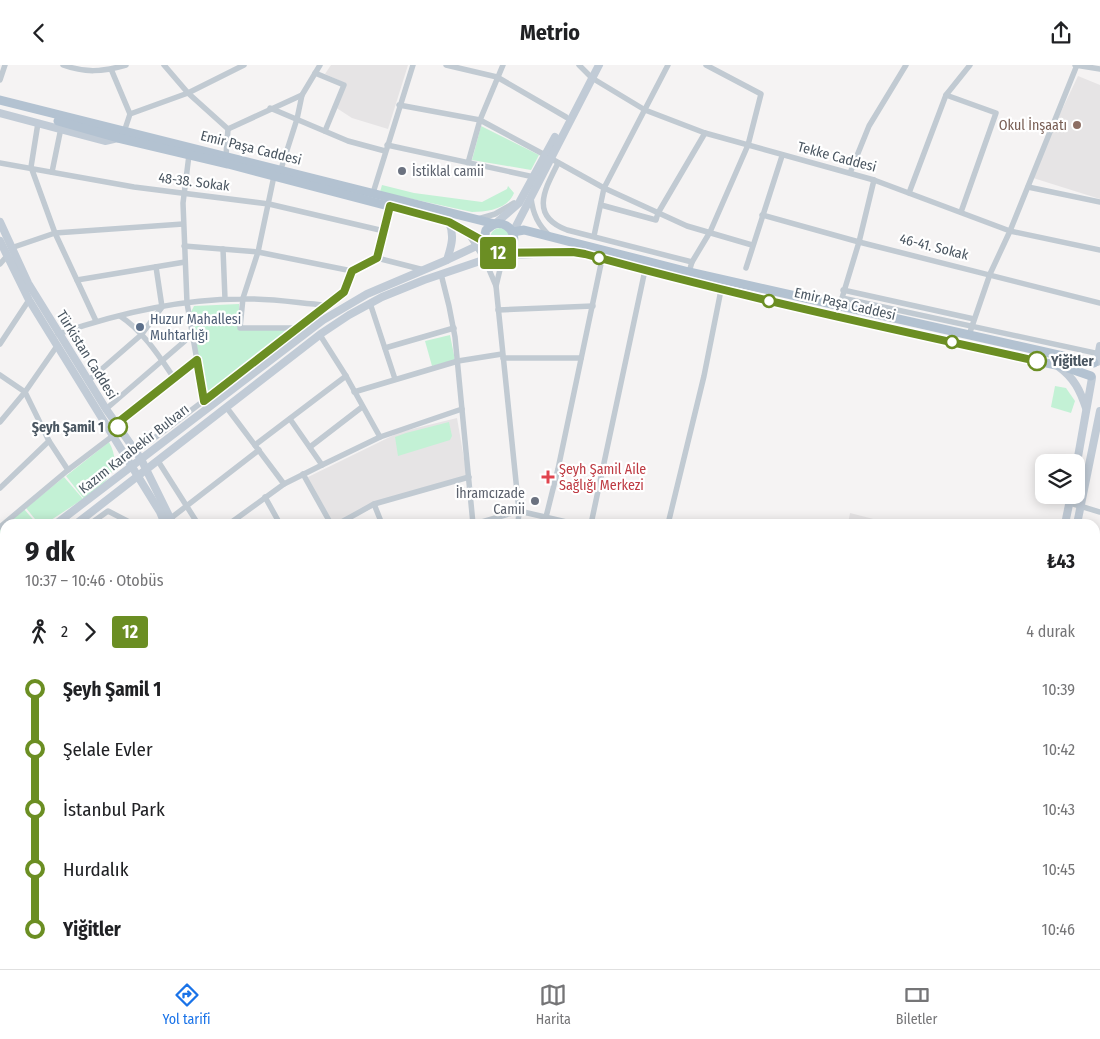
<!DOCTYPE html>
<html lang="tr">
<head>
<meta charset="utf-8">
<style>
  body { margin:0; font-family:"Fira Sans Condensed",sans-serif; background:#f2f2f2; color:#202124; height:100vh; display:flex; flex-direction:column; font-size:19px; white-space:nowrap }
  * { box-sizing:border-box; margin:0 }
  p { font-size:16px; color:#757577 }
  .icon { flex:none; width:28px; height:28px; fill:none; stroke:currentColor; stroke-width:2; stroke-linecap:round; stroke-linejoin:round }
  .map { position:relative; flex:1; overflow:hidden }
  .details { position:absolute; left:0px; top:454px; width:1100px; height:451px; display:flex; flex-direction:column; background:#fff; border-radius:15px 15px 0 0; box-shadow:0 2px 12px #0003 }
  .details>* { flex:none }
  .badge { padding:0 10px; border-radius:4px; font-size:18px; line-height:32px }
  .buttons { position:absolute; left:1035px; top:389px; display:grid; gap:10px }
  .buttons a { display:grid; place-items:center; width:50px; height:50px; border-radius:10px; background:#fff; box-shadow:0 2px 12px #0003; font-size:25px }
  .map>.badge { position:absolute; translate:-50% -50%; box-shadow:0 0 0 2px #fff }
  .legs { display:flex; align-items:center; gap:8px; height:55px; padding:0 25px; font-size:16px }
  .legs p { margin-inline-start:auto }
  .headline { display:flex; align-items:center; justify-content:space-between; height:85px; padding:0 25px }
  h1 { font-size:28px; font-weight:700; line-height:38px }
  ul { padding:0 25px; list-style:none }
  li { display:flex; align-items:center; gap:18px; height:60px; font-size:19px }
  li i { display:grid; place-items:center; width:8px; height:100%; margin:0 6px; background:currentColor }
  li i::after { content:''; width:12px; height:12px; margin:-6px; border:4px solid; border-radius:50%; background:#fff }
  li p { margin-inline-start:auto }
  li:first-child i { background:linear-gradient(#0000 50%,currentColor 0) }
  li:last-child i { background:linear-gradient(currentColor 50%,#0000 0) }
  header { display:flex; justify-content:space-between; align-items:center; height:65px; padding:0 25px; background:#fff; font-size:22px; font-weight:700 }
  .menu { display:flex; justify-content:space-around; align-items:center; height:70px; border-top:1px solid #e0e0e0; background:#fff; font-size:14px; color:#757577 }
  .menu a { display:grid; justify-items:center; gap:2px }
  .menu .on { color:#1a73e8 }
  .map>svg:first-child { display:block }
  .education { fill:#e6e4e5 }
  .green { fill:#c3f1d5 }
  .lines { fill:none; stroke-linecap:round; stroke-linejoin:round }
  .highway-casing { stroke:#7690ad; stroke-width:12 }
  .street { stroke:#c1cad2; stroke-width:5.5 }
  .secondary { stroke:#c1cbd6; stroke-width:8 }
  .primary { stroke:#b3c2d1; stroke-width:9 }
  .highway { stroke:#8ba5c1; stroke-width:10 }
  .line-1-casing { stroke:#fff; stroke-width:11 }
  .line-1 { stroke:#6b8e23; stroke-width:8 }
  .education-dot { fill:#8d6e63; stroke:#fff; stroke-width:2 }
  .worship-dot { fill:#6b7280; stroke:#fff; stroke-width:2 }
  .stop-1-dot { fill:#fff; stroke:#6b8e23; stroke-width:2.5 }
  .service-dot { fill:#5c6f8a; stroke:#fff; stroke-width:2 }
  .health-dot { fill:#e0444e; stroke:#fff; stroke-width:2 }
  .labels { text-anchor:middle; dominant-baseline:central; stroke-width:4.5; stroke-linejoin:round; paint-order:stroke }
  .education-label { font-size:14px; fill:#785e54; stroke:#fff; text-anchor:end }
  .street-label { font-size:14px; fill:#4a5661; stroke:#fff }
  .worship-label { font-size:14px; fill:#5b616d; stroke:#fff; text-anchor:start }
  .service-label { font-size:14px; fill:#4e5e75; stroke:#fff; text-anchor:start }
  .stop-label { font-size:14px; font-weight:bold; fill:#4a5661; stroke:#fff; text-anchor:start }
  .health-label { font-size:14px; fill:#be3a42; stroke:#fff; text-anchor:start }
</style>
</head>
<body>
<header><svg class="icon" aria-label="back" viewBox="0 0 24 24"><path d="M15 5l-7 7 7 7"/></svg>Metrio<svg class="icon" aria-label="share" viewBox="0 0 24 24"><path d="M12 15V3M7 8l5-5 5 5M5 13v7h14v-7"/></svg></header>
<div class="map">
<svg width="1100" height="904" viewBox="0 0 1100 904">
  <rect width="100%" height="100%" fill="#f5f3f3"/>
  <g class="education">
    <path d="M331,0H408L388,64L352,53L335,42L347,19L325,9Z"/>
    <path d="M1078,11L1100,20V134L1030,112Z"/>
    <path d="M457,353L467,411L408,427L337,459H333L306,413L400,367Z"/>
    <path d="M850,448L893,459H848Z"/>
  </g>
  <g class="green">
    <path d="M481,61L539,90L531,105L472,95Z"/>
    <path d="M382,120L414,128L482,137L507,124L508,121L514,128C508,144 487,147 472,147L380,127Z"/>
    <circle cx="500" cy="173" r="10"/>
    <path d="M239,239V265H284L286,269L205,332L191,247L194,241Z"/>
    <path d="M450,270L455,295L432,301L425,276Z"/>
    <path d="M1055,321L1066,323L1075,336L1071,348L1051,342Z"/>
    <path d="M449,357L452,371L450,375L398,391L395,372L406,368Z"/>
    <path d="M109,377C124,405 105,418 84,434L66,411Z"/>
    <path d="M64,412L83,434L45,459H39L26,443Z"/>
    <path d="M24,444L37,459H7Z"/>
    <path d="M5,461V482L0,484V465Z"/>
    <path d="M1100,732V816H1095V733Z"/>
    <path d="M1095,857H1100V904H923L924,900H1095Z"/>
    <path d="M530,900H667L666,904H535Z"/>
    <path d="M784,900H878L870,902L868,904H783Z"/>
  </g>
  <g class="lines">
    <g class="highway-casing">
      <g id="highway">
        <path d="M0,677L5,680"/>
        <path d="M0,691L5,694"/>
        <path d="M400,900L408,904"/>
        <path d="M425,900L433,904"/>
      </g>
    </g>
    <g class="street">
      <path d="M63,0C85,8 102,7 126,0"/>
      <path d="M164,0L188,28L228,64L226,90"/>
      <path d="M446,0L497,12L566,52"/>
      <path d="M579,0L592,13L645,45L705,68L874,115L1010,166L1100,185"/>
      <path d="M1075,0L1100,4"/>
      <path d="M111,4L130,49"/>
      <path d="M315,8L344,20L325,66"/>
      <path d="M0,15L5,0"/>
      <path d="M946,30L996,48L961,147"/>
      <path d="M399,40L480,55L545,90"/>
      <path d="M270,43L348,76L385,86"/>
      <path d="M38,58L31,102L55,168L96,256"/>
      <path d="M228,64L302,30L320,0"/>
      <path d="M124,67L130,49L188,28L244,0"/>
      <path d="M387,80L534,112"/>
      <path d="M189,90L183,138L187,238L204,336"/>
      <path d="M550,93L604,123L687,161L752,180"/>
      <path d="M0,98L134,122L269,139L384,166"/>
      <path d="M468,98L480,55L503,0"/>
      <path d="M558,98C545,124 529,151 567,165L692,197"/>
      <path d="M281,104L297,54L302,30"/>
      <path d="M52,107L61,63"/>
      <path d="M850,108L869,61L906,0"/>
      <path d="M274,111L258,187L243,233L240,263H298"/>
      <path d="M874,115L859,177L842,233L1100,289"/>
      <path d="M1028,122L1100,137"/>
      <path d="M373,128L413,0"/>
      <path d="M909,128L946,30L970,0"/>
      <path d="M531,133C533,149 538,160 550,171"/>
      <path d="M601,140L656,155L658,148L705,68"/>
      <path d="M762,150L859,177L1100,238"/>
      <path d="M478,154L495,149L514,138"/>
      <path d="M468,169L485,195L496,221"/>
      <path d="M594,171L604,123L668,0"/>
      <path d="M184,181L258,187L352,206"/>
      <path d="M11,183L55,168L183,159"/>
      <path d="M223,184L225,234"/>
      <path d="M504,188L496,221L519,446L518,459"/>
      <path d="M377,193L424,205"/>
      <path d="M0,199L7,191"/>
      <path d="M746,203L782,91"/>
      <path d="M352,206L377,193L390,141"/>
      <path d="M689,207L692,197L710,167L748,80L761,29L706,0"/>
      <path d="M441,209L449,241L455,272L473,459"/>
      <path d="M77,215L185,197"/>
      <path d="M843,225L974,254"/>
      <path d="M370,238L395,314"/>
      <path d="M498,245L593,241"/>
      <path d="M120,251C143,266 159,291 174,313"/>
      <path d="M58,269C116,249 180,234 241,234C269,233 298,238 325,240"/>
      <path d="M320,270L346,311L380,372"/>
      <path d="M969,270L990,209L1010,166L1077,0"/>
      <path d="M0,279L29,235"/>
      <path d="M385,283L454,263"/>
      <path d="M503,293H581"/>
      <path d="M0,310L25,327L49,376L68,405"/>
      <path d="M88,316L141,270L162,242L156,202"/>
      <path d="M354,327L458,296L502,289"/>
      <path d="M227,343L284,419"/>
      <path d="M106,344L193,269"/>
      <path d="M290,354L322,400"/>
      <path d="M0,357L25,327L57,281"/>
      <path d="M116,359L197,295"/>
      <path d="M255,380L346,311"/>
      <path d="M310,382L362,342"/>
      <path d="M136,387L263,291L325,240L344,227L352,206"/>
      <path d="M158,396L198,459"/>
      <path d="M303,409L331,459"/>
      <path d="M0,423L49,376"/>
      <path d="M265,432L280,459"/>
      <path d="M1070,438L1100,447"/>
      <path d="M374,439L382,459"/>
      <path d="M546,452L558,404L602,194"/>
      <path d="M171,453L259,385"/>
      <path d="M90,459L108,446L133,459"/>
      <path d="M229,459L284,419L322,400L380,372L462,344"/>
      <path d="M338,459L374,439L469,412"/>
      <path d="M475,459L519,446L575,459"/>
      <path d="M591,459L645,205"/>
      <path d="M668,459L704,311L721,225"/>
      <path d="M0,462L68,405L114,370"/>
      <path d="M1095,514L1100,502"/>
      <path d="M1095,537L1100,539"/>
      <path d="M0,551L5,549"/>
      <path d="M0,566L5,571"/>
      <path d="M0,606L5,607"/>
      <path d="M1095,607L1100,596"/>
      <path d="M1095,617L1100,620"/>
      <path d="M1095,640L1100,643"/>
      <path d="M2,651L5,646"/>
      <path d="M1095,698L1100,689"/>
      <path d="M670,904L671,900"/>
      <path d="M723,904L724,900"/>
      <path d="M779,904L781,900"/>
    </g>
    <g class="secondary">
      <path d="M0,48L105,76L118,73"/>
      <path d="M0,157L28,218L106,344L141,394L173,459"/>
      <path d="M495,159L519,138L555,72"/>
      <path d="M513,167L599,0"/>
      <path d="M0,176L29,235L160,447L165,459"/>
      <path d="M447,195C451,182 455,171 449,157"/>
      <path d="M1097,297L1100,281"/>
      <path d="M1059,302C1074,313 1080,325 1086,343"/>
      <path d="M1076,403L1092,313"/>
      <path d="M56,459L323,255L367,229L447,195L485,177"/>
      <path d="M76,459L322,268L349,250L382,232L424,215L501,189"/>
      <path d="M1065,459L1071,430"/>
      <path d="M1077,459L1100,346"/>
      <path d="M0,490L5,488"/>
      <path d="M0,501L5,499"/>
      <path d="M0,701L5,703"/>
      <path d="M381,900L389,904"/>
    </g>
    <g class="primary">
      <path d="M0,35L495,159"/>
      <path d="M58,56L118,73L228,99L438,154L449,157L485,177"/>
      <path d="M513,167L524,165L689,207L1094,298"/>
      <path d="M504,188C522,179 513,155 494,159L486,165L484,174L488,183L495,188L521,189L573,187L585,189C744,233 904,267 1065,302L1091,311"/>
    </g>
    <use href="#highway" class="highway"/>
  </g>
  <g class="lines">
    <g class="line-1-casing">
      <path id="line-1" d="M118,362L116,359L197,295L204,336L344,227L352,206L377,193L390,141L449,157L485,177L489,184L496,188L573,187L585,189C734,230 886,263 1037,296"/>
    </g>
    <use href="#line-1" class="line-1"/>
  </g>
  <circle class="education-dot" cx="1077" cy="60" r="5"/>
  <g class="worship-dot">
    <circle cx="402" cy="106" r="5"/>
    <circle cx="535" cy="436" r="5"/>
  </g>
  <g class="stop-1-dot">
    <circle cx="599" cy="193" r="6"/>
    <circle cx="769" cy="236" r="6"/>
    <circle cx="952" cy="277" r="6"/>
    <circle cx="1037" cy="296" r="9"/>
    <circle cx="118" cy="362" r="9"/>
  </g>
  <circle class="service-dot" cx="140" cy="262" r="5"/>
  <path class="health-dot" d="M545.5 404.5h5v5h5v5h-5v5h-5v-5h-5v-5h5z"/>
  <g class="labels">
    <g class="education-label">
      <text x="1067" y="60">Okul İnşaatı</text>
    </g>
    <g class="street-label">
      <text transform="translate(251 83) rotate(14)">Emir Paşa Caddesi</text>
      <text transform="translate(837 92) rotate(15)">Tekke Caddesi</text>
      <text transform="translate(194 117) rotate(7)">48-38. Sokak</text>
      <text transform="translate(934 182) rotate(14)">46-41. Sokak</text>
      <text transform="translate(845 239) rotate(13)">Emir Paşa Caddesi</text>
      <text transform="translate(87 290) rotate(58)">Türkistan Caddesi</text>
      <text transform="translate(134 384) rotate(-38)">Kazım Karabekir Bulvarı</text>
    </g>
    <g class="worship-label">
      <text x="412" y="106">İstiklal camii</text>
      <text x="525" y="428" text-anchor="end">İhramcızade<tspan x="525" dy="16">Camii</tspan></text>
    </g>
    <g class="service-label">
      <text x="150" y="254">Huzur Mahallesi<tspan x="150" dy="16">Muhtarlığı</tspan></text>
    </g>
    <g class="stop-label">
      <text x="1051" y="296">Yiğitler</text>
      <text x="104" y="362" text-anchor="end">Şeyh Şamil 1</text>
    </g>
    <g class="health-label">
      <text x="559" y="404">Şeyh Şamil Aile<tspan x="559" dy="16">Sağlığı Merkezi</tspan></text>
    </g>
  </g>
</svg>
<div class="buttons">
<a><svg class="icon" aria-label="layers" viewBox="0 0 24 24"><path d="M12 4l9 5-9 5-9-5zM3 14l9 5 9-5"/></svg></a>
</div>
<b class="badge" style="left:498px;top:188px;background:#6b8e23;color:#fff">12</b>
<section class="details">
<div class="headline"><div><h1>9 dk</h1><p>10:37 – 10:46 · Otobüs</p></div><b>₺43</b></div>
<div class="legs"><svg class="icon" aria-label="walk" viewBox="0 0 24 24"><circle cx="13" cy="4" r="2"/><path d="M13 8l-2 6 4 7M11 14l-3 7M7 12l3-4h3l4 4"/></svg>2<svg class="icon" aria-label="forward" viewBox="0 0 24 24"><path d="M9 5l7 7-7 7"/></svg><b class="badge" style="background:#6b8e23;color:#fff">12</b><p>4 durak</p></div>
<ul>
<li><i style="color:#6b8e23"></i><b>Şeyh Şamil 1</b><p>10:39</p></li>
<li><i style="color:#6b8e23"></i><span>Şelale Evler</span><p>10:42</p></li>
<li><i style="color:#6b8e23"></i><span>İstanbul Park</span><p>10:43</p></li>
<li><i style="color:#6b8e23"></i><span>Hurdalık</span><p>10:45</p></li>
<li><i style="color:#6b8e23"></i><b>Yiğitler</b><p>10:46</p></li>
</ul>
</section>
</div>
<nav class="menu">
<a class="on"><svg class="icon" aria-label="directions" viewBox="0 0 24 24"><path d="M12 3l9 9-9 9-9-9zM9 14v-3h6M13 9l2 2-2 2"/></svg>Yol tarifi</a>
<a><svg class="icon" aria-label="map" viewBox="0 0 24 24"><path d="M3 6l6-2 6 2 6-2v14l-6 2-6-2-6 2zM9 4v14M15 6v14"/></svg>Harita</a>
<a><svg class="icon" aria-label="tickets" viewBox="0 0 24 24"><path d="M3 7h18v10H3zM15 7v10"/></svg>Biletler</a>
</nav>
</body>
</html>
